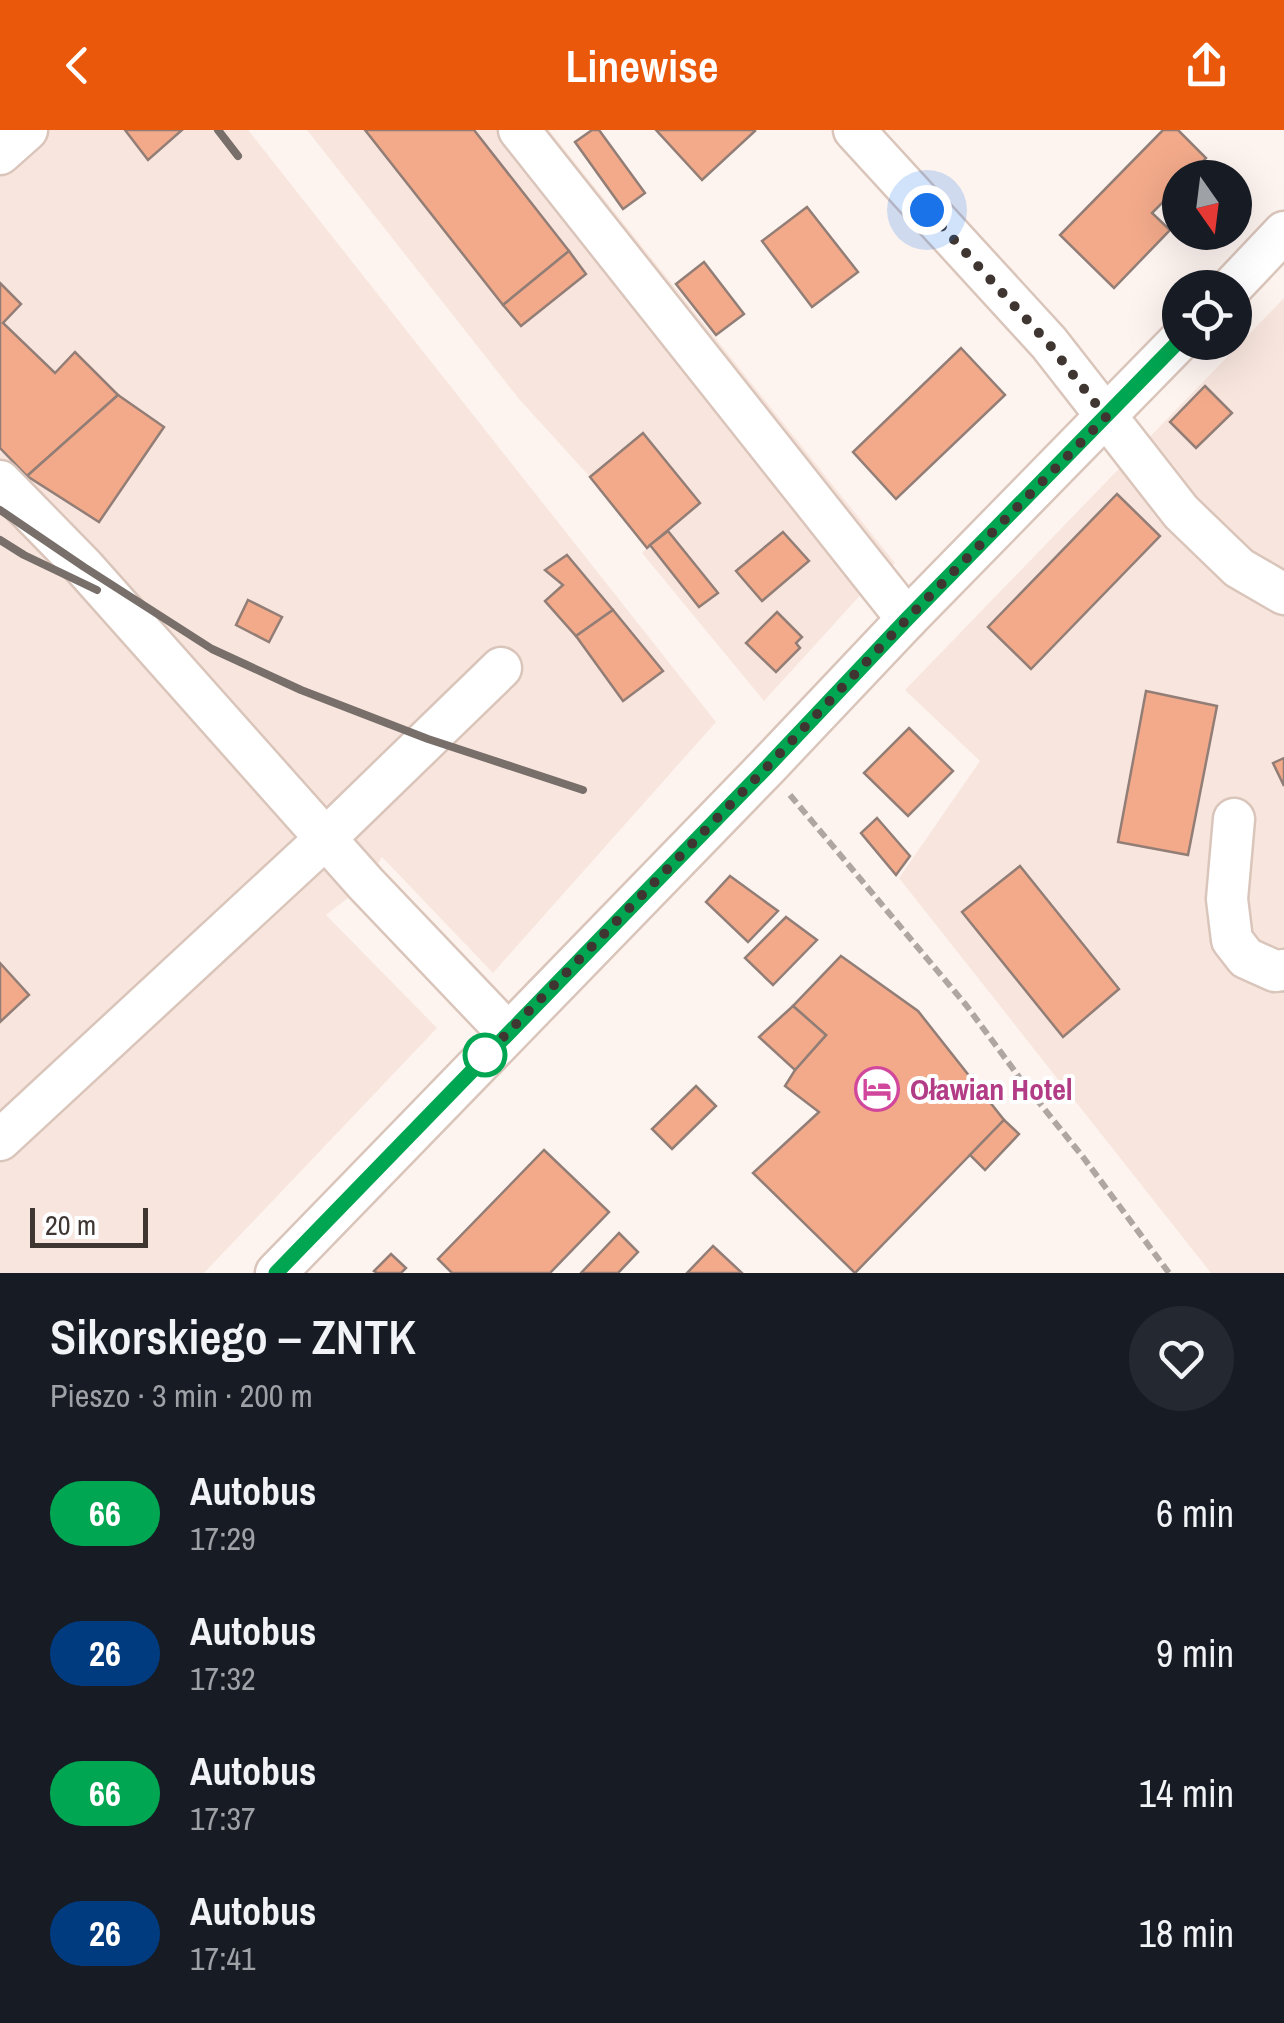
<!DOCTYPE html>
<html lang="pl">
<head>
<meta charset="utf-8">
<style>
  body { margin:0; font-family:"Archivo Narrow",sans-serif; background:#242831; color:#f1f3f6; height:100vh; display:flex; flex-direction:column; font-size:38px; white-space:nowrap }
  * { box-sizing:border-box; margin:0 }
  p { font-size:32px; color:#9ea1a6 }
  .icon { flex:none; width:55px; height:55px; fill:none; stroke:currentColor; stroke-width:2; stroke-linecap:round; stroke-linejoin:round }
  .map { position:relative; height:1143px; overflow:hidden }
  .details { display:flex; flex-direction:column; background:#171b24; flex:1 }
  .details>* { flex:none }
  .badge { padding:0 20px; border-radius:32px; font-size:35px; line-height:65px }
  .needle { width:65px; rotate:166deg }
  .buttons { position:absolute; left:1162px; top:30px; display:grid; gap:20px }
  .buttons a { display:grid; place-items:center; width:90px; height:90px; border-radius:50%; background:#171b24; box-shadow:0 10px 40px #0002; font-size:50px }
  .scale { position:absolute; left:30px; bottom:25px; width:118px; box-sizing:border-box; padding-left:10px; border:5px solid #3f3632; border-top:0; font-size:28px; line-height:35px; white-space:nowrap; color:#3f3632; -webkit-text-stroke:8px #fff; paint-order:stroke }
  .you { position:absolute; width:50px; height:50px; margin:-25px; border:8px solid #fff; border-radius:50%; background:#1a73e8; box-shadow:0 0 0 15px #1a73e833 }
  .map>.badge { position:absolute; translate:-50% -50%; box-shadow:0 0 0 5px #fff }
  .round { display:grid; place-items:center; flex:none; width:105px; height:105px; border-radius:52px; background:#242831 }
  .head { display:flex; align-items:center; justify-content:space-between; height:170px; padding:0 50px }
  h1 { font-size:48px; font-weight:600; line-height:75px }
  ul { padding:0; list-style:none }
  li { display:flex; align-items:center; gap:30px; height:140px; padding:0 50px }
  li div { flex:1 }
  li b { display:block; font-size:38px }
  li em { font-style:normal }
  li .badge { min-width:110px; font-weight:700; text-align:center }
  header { display:flex; justify-content:space-between; align-items:center; height:130px; padding:0 50px; background:#ea580c; color:#fff; font-size:45px; font-weight:600 }
  .map>svg:first-child { display:block }
  .built { fill:#f8e6de }
  .building { fill:#f2aa8a; stroke:#927e76; stroke-width:2.5 }
  .lines { fill:none; stroke-linecap:round; stroke-linejoin:round }
  .minor-casing { stroke:#dac5bb; stroke-width:45 }
  .path { stroke:#afa6a2; stroke-width:6; stroke-dasharray:10 5; stroke-linecap:butt }
  .minor { stroke:#fff; stroke-width:40 }
  .rail { stroke:#786f6b; stroke-width:8 }
  .line-casing { stroke:#fff; stroke-width:22 }
  .line { stroke:#00a651; stroke-width:15 }
  .walk { stroke:#3f3632; stroke-width:10; stroke-dasharray:0 18 }
  .stop-dot { fill:#fff; stroke:#00a651; stroke-width:5 }
  .labels { text-anchor:middle; dominant-baseline:central; stroke-width:8; stroke-linejoin:round; paint-order:stroke }
  .hotel-label { font-size:30px; font-weight:bold; fill:#b23c85; stroke:#fff; text-anchor:start }
</style>
</head>
<body>
<header><svg class="icon" aria-label="back" viewBox="0 0 24 24"><path d="M15 5l-7 7 7 7"/></svg>Linewise<svg class="icon" aria-label="share" viewBox="0 0 24 24"><path d="M12 15V3M7 8l5-5 5 5M5 13v7h14v-7"/></svg></header>
<div class="map">
<svg width="1284" height="1143" viewBox="0 0 1284 1143">
  <rect width="100%" height="100%" fill="#fdf4f0"/>
  <g class="built">
    <path d="M0,0H248L716,592L493,843L382,727L366,754L326,785L437,898L204,1143H0Z"/>
    <path d="M307,0H549L895,433L875,449L764,571L642,423L647,418L590,347L519,269Z"/>
    <path d="M1284,168V1143H1211L899,748L980,631L905,560Z"/>
  </g>
  <g class="building">
    <path d="M125,0H182L148,30Z"/>
    <path d="M365,0H474L569,121L503,175Z"/>
    <path d="M592,0H599L645,63L623,79L575,12Z"/>
    <path d="M656,0H754L755,1L702,50Z"/>
    <path d="M1163,0H1178L1206,28L1187,48H1180V55L1152,83L1170,100L1114,158L1060,105Z"/>
    <path d="M807,77L858,142L812,177L762,111Z"/>
    <path d="M569,121L586,144L521,196L503,175Z"/>
    <path d="M704,132L744,184L716,205L676,154Z"/>
    <path d="M0,153L21,174L3,193L55,243L75,222L118,265L27,346L0,318Z"/>
    <path d="M961,218L1005,265L896,369L853,322Z"/>
    <path d="M1205,256L1232,283L1196,318L1170,292Z"/>
    <path d="M118,265L164,297L99,392L27,346Z"/>
    <path d="M643,303L700,373L647,418L590,347Z"/>
    <path d="M1117,364L1160,406L1031,539L988,497Z"/>
    <path d="M668,401L718,463L699,477L650,415Z"/>
    <path d="M783,402L809,431L762,471L736,441Z"/>
    <path d="M567,425L613,480L576,506L545,471L563,455L545,440Z"/>
    <path d="M248,470L282,487L269,512L236,495Z"/>
    <path d="M613,480L663,541L623,571L576,506Z"/>
    <path d="M777,482L802,507L796,513L800,518L776,542L746,513Z"/>
    <path d="M1146,561L1217,576L1188,725L1118,712Z"/>
    <path d="M909,598L953,641L908,686L864,643Z"/>
    <path d="M1284,628V656L1273,633Z"/>
    <path d="M877,688L910,726L896,745L861,703Z"/>
    <path d="M1020,736L1119,859L1063,907L962,782Z"/>
    <path d="M730,746L778,781L748,812L706,772Z"/>
    <path d="M786,787L817,810L773,855L745,828Z"/>
    <path d="M841,826L918,881L1004,990L855,1143L753,1043L819,982L785,956L795,940L826,905L793,876Z"/>
    <path d="M0,833L29,865L0,892Z"/>
    <path d="M793,876L826,905L795,940L759,907Z"/>
    <path d="M696,956L716,976L672,1019L652,999Z"/>
    <path d="M1004,990L1019,1004L985,1040L970,1025Z"/>
    <path d="M544,1020L609,1082L550,1143H452L438,1129Z"/>
    <path d="M619,1103L638,1122L618,1143H581Z"/>
    <path d="M713,1116L742,1143H687Z"/>
    <path d="M391,1124L406,1138L401,1143H377L374,1141Z"/>
  </g>
  <g class="lines">
    <g class="minor-casing">
      <g id="minor">
        <path d="M519,0L907,489"/>
        <path d="M854,0L1049,213L1181,382L1239,438L1284,464"/>
        <path d="M0,24L27,0"/>
        <path d="M1231,158L1284,102"/>
        <path d="M0,351L84,437L366,754L507,902"/>
        <path d="M1234,689L1227,769L1232,810L1246,828L1275,841L1284,840"/>
        <path d="M0,1010L326,708L501,538"/>
        <path d="M276,1143L767,637L907,489L1180,210"/>
      </g>
    </g>
    <path class="path" d="M790,665L966,875L1025,955L1083,1027L1169,1143"/>
    <use href="#minor" class="minor"/>
    <g class="rail">
      <path d="M218,0L238,26"/>
      <path d="M0,380L84,437L212,519L301,560L428,609L583,660"/>
      <path d="M0,410L24,425L97,460"/>
    </g>
  </g>
  <g class="lines">
    <g class="line-casing">
      <path id="line" d="M276,1143L767,637L907,489L1180,210"/>
    </g>
    <use href="#line" class="line"/>
    <path class="walk" d="M485,925L482,929L767,637L907,489L1106,287L1049,214L927,80"/>
  </g>
  <defs>
    <g id="hotel-ring" transform="scale(2.25)"><circle r="9.5" fill="#fff" stroke="#d1479c" stroke-width="1.5"/><path d="M-6-4.5h1.5V1H6V5H4.5V3h-9V5H-6ZM-4 0a1.8 1.8 0 1 1 3.6 0ZM.5 0V-2.5h3Q6-2.5 6 0Z" fill="#d1479c"/></g>
  </defs>
  <g fill-rule="evenodd">
    <use href="#hotel-ring" x="877" y="959"/>
  </g>
  <circle class="stop-dot" cx="485" cy="925" r="20"/>
  <g class="labels">
    <g class="hotel-label">
      <text x="910" y="959">Oławian Hotel</text>
    </g>
  </g>
</svg>
<div class="buttons">
<a><svg class="needle" viewBox="-14 -14 28 28"><path d="M0-13l5 13h-10z" fill="#e53935"/><path d="M0 13l5-13h-10z" fill="#9ea1a6"/></svg></a>
<a><svg class="icon" aria-label="locate" viewBox="0 0 24 24"><circle cx="12" cy="12" r="6"/><path d="M12 2v4M12 18v4M2 12h4M18 12h4"/></svg></a>
</div>
<div class="scale">20 m</div>
<div class="you" style="left:927px;top:80px"></div>
</div>
<section class="details">
<div class="head"><div><h1>Sikorskiego – ZNTK</h1><p>Pieszo · 3 min · 200 m</p></div><a class="round"><svg class="icon" aria-label="heart" viewBox="0 0 24 24"><path d="M12 20l-8-8c-3-5 5-10 8-4 3-6 11-1 8 4z"/></svg></a></div>
<ul>
<li><span class="badge" style="background:#00a651;color:#fff">66</span><div><b>Autobus</b><p>17:29</p></div><em>6 min</em></li>
<li><span class="badge" style="background:#003b80;color:#fff">26</span><div><b>Autobus</b><p>17:32</p></div><em>9 min</em></li>
<li><span class="badge" style="background:#00a651;color:#fff">66</span><div><b>Autobus</b><p>17:37</p></div><em>14 min</em></li>
<li><span class="badge" style="background:#003b80;color:#fff">26</span><div><b>Autobus</b><p>17:41</p></div><em>18 min</em></li>
</ul>
</section>
</body>
</html>
